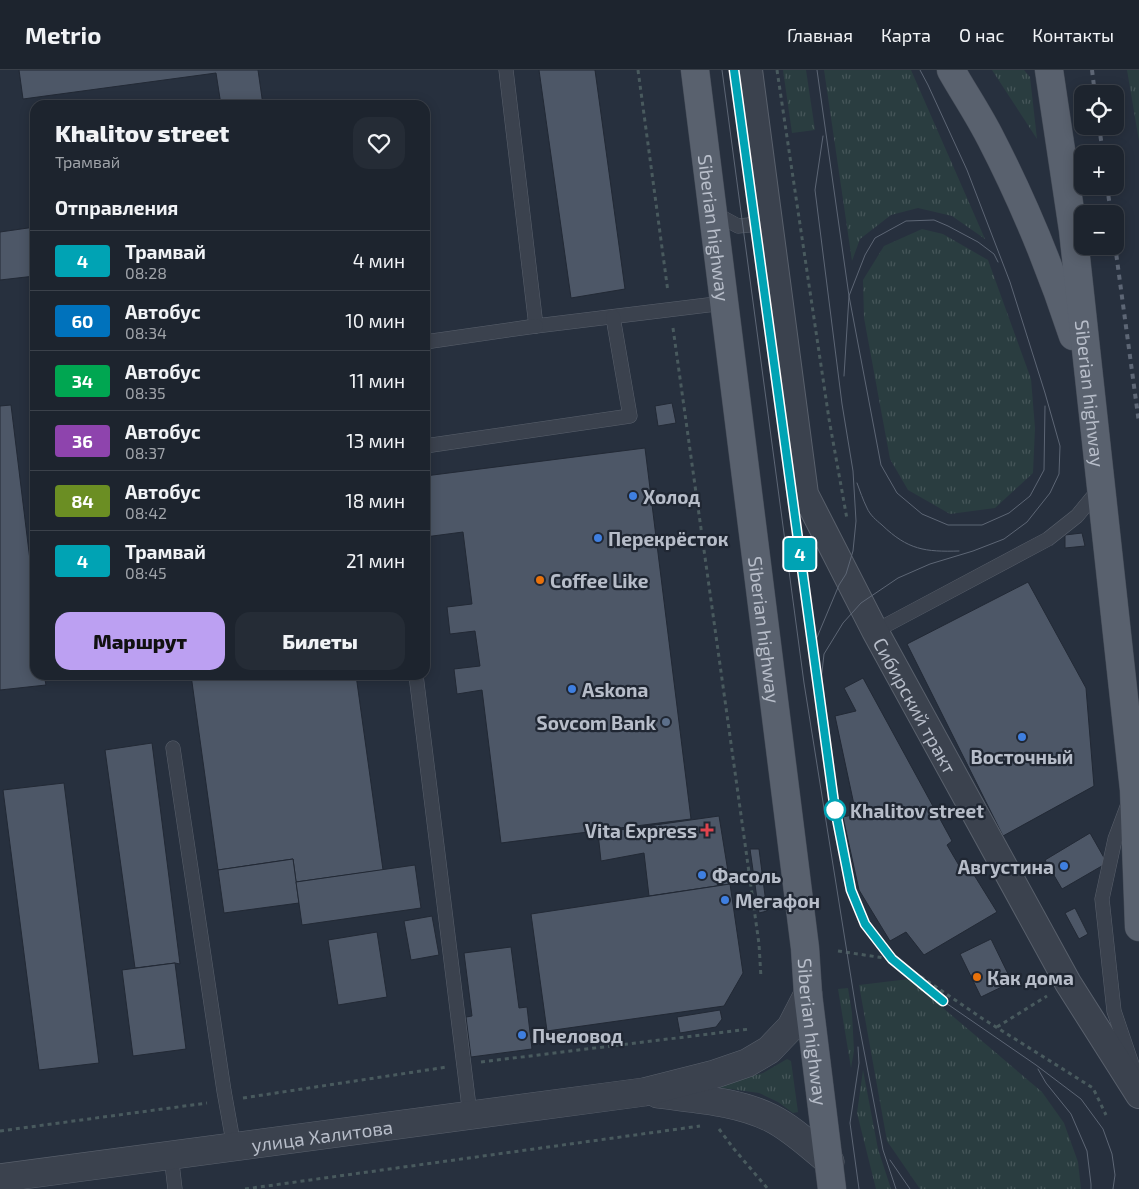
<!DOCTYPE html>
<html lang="ru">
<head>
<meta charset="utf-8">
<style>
  body { margin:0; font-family:"Exo 2",sans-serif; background:#252c36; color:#f1f3f6; height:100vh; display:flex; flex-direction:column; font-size:19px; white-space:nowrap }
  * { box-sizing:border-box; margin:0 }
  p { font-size:16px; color:#a0a4aa }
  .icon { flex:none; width:28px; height:28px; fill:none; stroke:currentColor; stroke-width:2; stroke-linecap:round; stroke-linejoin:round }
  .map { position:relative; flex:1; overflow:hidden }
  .drawer { position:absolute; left:30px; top:30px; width:400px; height:580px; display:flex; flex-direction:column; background:#1d242e; border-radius:15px; box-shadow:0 2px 12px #0003,0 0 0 1px #3b414a }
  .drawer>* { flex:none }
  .badge { padding:0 10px; border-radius:4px; font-size:18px; line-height:32px }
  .buttons { position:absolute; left:1074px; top:15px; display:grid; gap:10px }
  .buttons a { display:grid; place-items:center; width:50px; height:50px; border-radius:10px; background:#1d242e; box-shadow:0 2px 12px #0003,0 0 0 1px #3b414a; font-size:25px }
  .map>.badge { position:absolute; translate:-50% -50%; box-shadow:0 0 0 2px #fff }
  h2 { padding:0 25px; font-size:19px; line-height:45px }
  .round { display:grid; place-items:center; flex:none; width:52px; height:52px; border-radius:15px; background:#252c36 }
  .head { display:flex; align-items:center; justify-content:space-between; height:85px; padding:0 25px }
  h1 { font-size:24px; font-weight:800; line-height:38px }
  .cta { display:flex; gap:10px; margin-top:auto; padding:10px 25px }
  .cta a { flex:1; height:58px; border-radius:15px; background:#bca0f2; color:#111; font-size:20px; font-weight:800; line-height:58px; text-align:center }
  .cta a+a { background:#252c36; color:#f1f3f6 }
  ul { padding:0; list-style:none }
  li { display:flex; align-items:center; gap:15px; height:60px; padding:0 25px; border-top:1px solid #3b414a }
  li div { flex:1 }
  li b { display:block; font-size:19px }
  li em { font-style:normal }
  li .badge { min-width:55px; font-weight:700; text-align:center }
  header { display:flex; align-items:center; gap:30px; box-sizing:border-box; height:70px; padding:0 25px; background:#1d242e; border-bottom:1px solid #3b414a }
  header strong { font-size:24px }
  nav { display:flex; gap:28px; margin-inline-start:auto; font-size:18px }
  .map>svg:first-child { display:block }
  .grass { fill:url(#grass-tufts) }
  .building { fill:#4d5767; stroke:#222935 }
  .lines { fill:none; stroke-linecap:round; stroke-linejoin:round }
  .service-casing { stroke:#59606c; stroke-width:15 }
  .minor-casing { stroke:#59606c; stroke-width:28 }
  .tertiary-casing { stroke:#59606c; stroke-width:29 }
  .primary-casing { stroke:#444b57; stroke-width:29 }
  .path { stroke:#495a5e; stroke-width:3; stroke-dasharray:4 4; stroke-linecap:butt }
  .service { stroke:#3b424e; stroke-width:14 }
  .minor { stroke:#3b424e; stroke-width:26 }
  .tertiary { stroke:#3b424e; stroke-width:28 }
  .primary { stroke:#59616e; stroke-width:28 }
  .tram { stroke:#5d6675; stroke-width:1 }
  .rail { stroke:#5d6675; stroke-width:4; stroke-dasharray:5 5; stroke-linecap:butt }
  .line-casing { stroke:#fff; stroke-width:11 }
  .line { stroke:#00a3b4; stroke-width:8 }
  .shop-dot { fill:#3f7fe0; stroke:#202733; stroke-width:2 }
  .food-dot { fill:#e8710a; stroke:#202733; stroke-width:2 }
  .service-dot { fill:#5c6f8a; stroke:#202733; stroke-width:2 }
  .stop-dot { fill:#fff; stroke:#00a3b4; stroke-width:2.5 }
  .health-dot { fill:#e0444e; stroke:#202733; stroke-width:2 }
  .labels { text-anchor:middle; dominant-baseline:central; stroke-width:4.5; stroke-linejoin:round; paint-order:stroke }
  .street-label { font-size:19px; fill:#b7bdc9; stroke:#202733 }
  .poi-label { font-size:19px; font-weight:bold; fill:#b7bdc9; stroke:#202733; text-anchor:start }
  .stop-label { font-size:19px; font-weight:bold; fill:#b7bdc9; stroke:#202733; text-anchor:start }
</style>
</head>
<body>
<header>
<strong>Metrio</strong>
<nav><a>Главная</a><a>Карта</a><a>О нас</a><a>Контакты</a></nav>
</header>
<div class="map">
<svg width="1139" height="1119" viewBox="0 0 1139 1119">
  <defs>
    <pattern id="grass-tufts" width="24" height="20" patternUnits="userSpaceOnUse" patternTransform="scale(1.25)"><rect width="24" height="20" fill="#2a3d40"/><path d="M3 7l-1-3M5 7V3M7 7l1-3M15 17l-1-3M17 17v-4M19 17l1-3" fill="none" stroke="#47575a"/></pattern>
  </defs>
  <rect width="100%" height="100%" fill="#27303e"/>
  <g class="grass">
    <path d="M783,0H806L815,60L792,63Z"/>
    <path d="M824,0H911L985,169L952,146L918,138L891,145L860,169L852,191Z"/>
    <path d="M992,0H1024L1030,7L1037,69Z"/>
    <path d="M1127,0H1139V71Z"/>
    <path d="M922,159L943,164L988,190L1031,309L1035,358L1033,403L995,438L950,444L908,420L890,389L864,248L863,210L884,176Z"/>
    <path d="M909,909L1042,1022L1064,1053L1078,1092L1081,1119H920L887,1071L859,915Z"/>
    <path d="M848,918L852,943L854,981L851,998L838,919Z"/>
    <path d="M787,989L791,991L798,1042L793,1043L778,1032L759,1023L716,1017L724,1009L756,1005L763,1003Z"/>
    <path d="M863,1000L878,1079L891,1119H876L857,1043Z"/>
  </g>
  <g class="building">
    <path d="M19,0H258L263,35H221L216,3L23,29Z"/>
    <path d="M539,0H595L625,219L571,228Z"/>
    <path d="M35,157V206L0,210V162Z"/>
    <path d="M672,333L676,353L658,356L655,336Z"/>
    <path d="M11,335L35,531V605H44L46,615L0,620V336Z"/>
    <path d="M645,378L691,749L501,773L482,620L457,624L454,599L480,596L475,561L450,564L447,537L472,534L463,462L425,467V406Z"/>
    <path d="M1082,463L1085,476L1065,478V465Z"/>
    <path d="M1028,512L1086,618L1094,716L1003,766L907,574Z"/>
    <path d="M191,605H356L383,800L296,812L293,789L218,800Z"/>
    <path d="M863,608L952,771L947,775L964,804L971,800L997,842L924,885L906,862L890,871L859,820L843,747L856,744L835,646L856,641L844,618Z"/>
    <path d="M152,673L180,894L175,893L135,898L105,680Z"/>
    <path d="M64,713L99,993L39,1000L3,720Z"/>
    <path d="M719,746L730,814L649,826L644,783L601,791L598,763Z"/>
    <path d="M1090,763L1107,793L1062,819L1045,790Z"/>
    <path d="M750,779H759L767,841L759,843Z"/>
    <path d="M293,789L299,833L224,843L218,800Z"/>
    <path d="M415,795L421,838L302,855L296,812Z"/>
    <path d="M730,814L743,903L724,936L547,961L531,844Z"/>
    <path d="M1075,838L1088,864L1079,869L1065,843Z"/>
    <path d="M432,846L439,885L411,890L404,851Z"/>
    <path d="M377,862L387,927L338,935L328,870Z"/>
    <path d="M991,869L1012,912L981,927L960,884Z"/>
    <path d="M511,877L519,938L527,937L532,979L471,987L466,947L472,946L464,883Z"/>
    <path d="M175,893L186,979L133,986L122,900Z"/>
    <path d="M720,940L722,949L716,957L680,963L677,947Z"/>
  </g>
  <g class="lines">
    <g class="service-casing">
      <g id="service">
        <path d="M506,0L536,256L724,233"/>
        <path d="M712,142L738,156L749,155L761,150L766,138"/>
        <path d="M425,272L536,256"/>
        <path d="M425,376L630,346L613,247"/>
        <path d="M879,559L1048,469L1077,446L1100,418"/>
        <path d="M416,605L470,1045"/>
        <path d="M173,678L224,1021L234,1077"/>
        <path d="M1127,737L1115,769L1102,829L1114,941L1134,1000"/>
        <path d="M171,1085L175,1119"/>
      </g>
    </g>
    <g class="minor-casing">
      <g id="minor">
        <path id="s1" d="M749,0L805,424L875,561L1068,913L1139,1025"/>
      </g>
    </g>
    <g class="tertiary-casing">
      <g id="tertiary">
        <path d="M658,1024C695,1029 737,1031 771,1048C793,1059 811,1077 830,1092"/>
        <path id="s2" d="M0,1108L644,1022L715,1004L747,993L769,980L791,957L808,924"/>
      </g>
    </g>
    <g class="primary-casing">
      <g id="primary">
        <path id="s3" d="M695,0L805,878L808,924L832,1119"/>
        <path d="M951,0C964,23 979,45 991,69C1024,133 1051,199 1073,266"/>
        <path id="s4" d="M1049,0L1073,160L1134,720L1139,857"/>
      </g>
    </g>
    <g class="path">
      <path d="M638,0L668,222"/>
      <path d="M777,0L829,349L847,449"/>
      <path d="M673,258L759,874L761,908"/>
      <path d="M838,881L891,889L923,908L980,947L1093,1018L1106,1045"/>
      <path d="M997,957L1047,926"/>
      <path d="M481,992L750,959"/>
      <path d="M243,1028L447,997"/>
      <path d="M719,1059L734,1079L768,1119"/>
      <path d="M0,1061L207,1033"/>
      <path d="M245,1119L700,1056"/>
    </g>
    <use href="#service" class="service"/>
    <use href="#minor" class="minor"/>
    <use href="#tertiary" class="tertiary"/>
    <use href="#primary" class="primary"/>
    <g class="tram">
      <path d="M722,0L804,613L856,939L883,1080L896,1119"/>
      <path d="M734,0L834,733L851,820L865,854L891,889L943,931L1036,995L1081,1029L1103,1059L1112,1084L1115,1105L1113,1119"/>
      <path d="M817,0L849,226L881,395L897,423L922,444L948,455H982L1009,443L1030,426L1044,400L1045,336"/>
      <path d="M844,306L849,226L865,185L875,168L906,151L934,150L948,156L978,172L994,184L998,192"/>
      <path d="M857,413C860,421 863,430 867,438C870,445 876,450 882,455C908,480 925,482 959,481"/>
      <path d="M813,577L839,515L846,504L853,481L856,451L853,401L842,334L815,120L823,66"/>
      <path d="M821,611L824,584L843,553L861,533L898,508L930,494L973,481L1004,469L1027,452L1050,423L1059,404L1060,376L1045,323L1010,212L967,100L928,15L920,0"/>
      <path d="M858,977L859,993L850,1053L859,1119"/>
      <path d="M1038,999L1046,1013L1071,1044L1087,1081L1091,1114V1119"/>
      <path d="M890,1090L910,1119"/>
    </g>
    <g class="rail">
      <path d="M1092,0L1095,24"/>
      <path d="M1099,56L1103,84"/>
      <path d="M1107,116L1111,144"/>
      <path d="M1115,175L1139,353"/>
    </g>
  </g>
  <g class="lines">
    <g class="line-casing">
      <path id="line" d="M734,0L834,733L851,820L865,854L892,889L943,931"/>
    </g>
    <use href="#line" class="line"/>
  </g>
  <g class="shop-dot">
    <circle cx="633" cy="426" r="5"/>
    <circle cx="598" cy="468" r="5"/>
    <circle cx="572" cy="619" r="5"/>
    <circle cx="1022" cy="667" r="5"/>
    <circle cx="1064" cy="796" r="5"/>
    <circle cx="702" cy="805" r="5"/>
    <circle cx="725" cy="830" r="5"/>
    <circle cx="522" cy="965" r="5"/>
  </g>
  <g class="food-dot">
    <circle cx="540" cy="510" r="5"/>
    <circle cx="977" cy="907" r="5"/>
  </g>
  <circle class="service-dot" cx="666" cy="652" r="5"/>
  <circle class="stop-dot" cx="835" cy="740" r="10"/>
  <path class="health-dot" d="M704.5 752.5h5v5h5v5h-5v5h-5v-5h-5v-5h5z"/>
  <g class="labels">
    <g class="street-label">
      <text stroke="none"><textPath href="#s3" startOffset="159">Siberian highway</textPath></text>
      <text stroke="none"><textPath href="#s4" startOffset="326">Siberian highway</textPath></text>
      <text stroke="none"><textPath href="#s3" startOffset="564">Siberian highway</textPath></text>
      <text stroke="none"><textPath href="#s1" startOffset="666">Сибирский тракт</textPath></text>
      <text stroke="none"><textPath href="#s3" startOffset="969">Siberian highway</textPath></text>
      <text stroke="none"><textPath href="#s2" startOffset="325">улица Халитова</textPath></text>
    </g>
    <g class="poi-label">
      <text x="643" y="426">Холод</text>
      <text x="608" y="468">Перекрёсток</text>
      <text x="550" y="510">Coffee Like</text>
      <text x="582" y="619">Askona</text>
      <text x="656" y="652" text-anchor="end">Sovcom Bank</text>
      <text x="1022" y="686" text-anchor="middle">Восточный</text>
      <text x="697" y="760" text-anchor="end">Vita Express</text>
      <text x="1054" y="796" text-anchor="end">Августина</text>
      <text x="712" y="805">Фасоль</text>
      <text x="735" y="830">Мегафон</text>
      <text x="987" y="907">Как дома</text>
      <text x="532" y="965">Пчеловод</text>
    </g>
    <g class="stop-label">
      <text x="850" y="740">Khalitov street</text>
    </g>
  </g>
</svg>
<div class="buttons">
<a><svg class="icon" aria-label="locate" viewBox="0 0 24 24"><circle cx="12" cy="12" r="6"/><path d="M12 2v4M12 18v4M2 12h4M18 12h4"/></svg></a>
<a>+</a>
<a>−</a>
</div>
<b class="badge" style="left:800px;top:484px;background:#00a3b4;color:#fff">4</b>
<section class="drawer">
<div class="head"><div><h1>Khalitov street</h1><p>Трамвай</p></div><a class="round"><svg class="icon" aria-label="heart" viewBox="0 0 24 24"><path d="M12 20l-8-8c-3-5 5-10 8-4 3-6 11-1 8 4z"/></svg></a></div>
<h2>Отправления</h2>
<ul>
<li><span class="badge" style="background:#00a3b4;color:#fff">4</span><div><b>Трамвай</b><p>08:28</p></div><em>4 мин</em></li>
<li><span class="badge" style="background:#0072bc;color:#fff">60</span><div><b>Автобус</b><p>08:34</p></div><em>10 мин</em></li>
<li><span class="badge" style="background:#00a651;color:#fff">34</span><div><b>Автобус</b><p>08:35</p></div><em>11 мин</em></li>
<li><span class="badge" style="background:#8e44ad;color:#fff">36</span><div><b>Автобус</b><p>08:37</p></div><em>13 мин</em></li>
<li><span class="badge" style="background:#6b8e23;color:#fff">84</span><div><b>Автобус</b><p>08:42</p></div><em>18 мин</em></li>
<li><span class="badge" style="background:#00a3b4;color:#fff">4</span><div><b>Трамвай</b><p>08:45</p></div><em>21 мин</em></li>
</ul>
<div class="cta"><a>Маршрут</a><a>Билеты</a></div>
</section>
</div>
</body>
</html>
